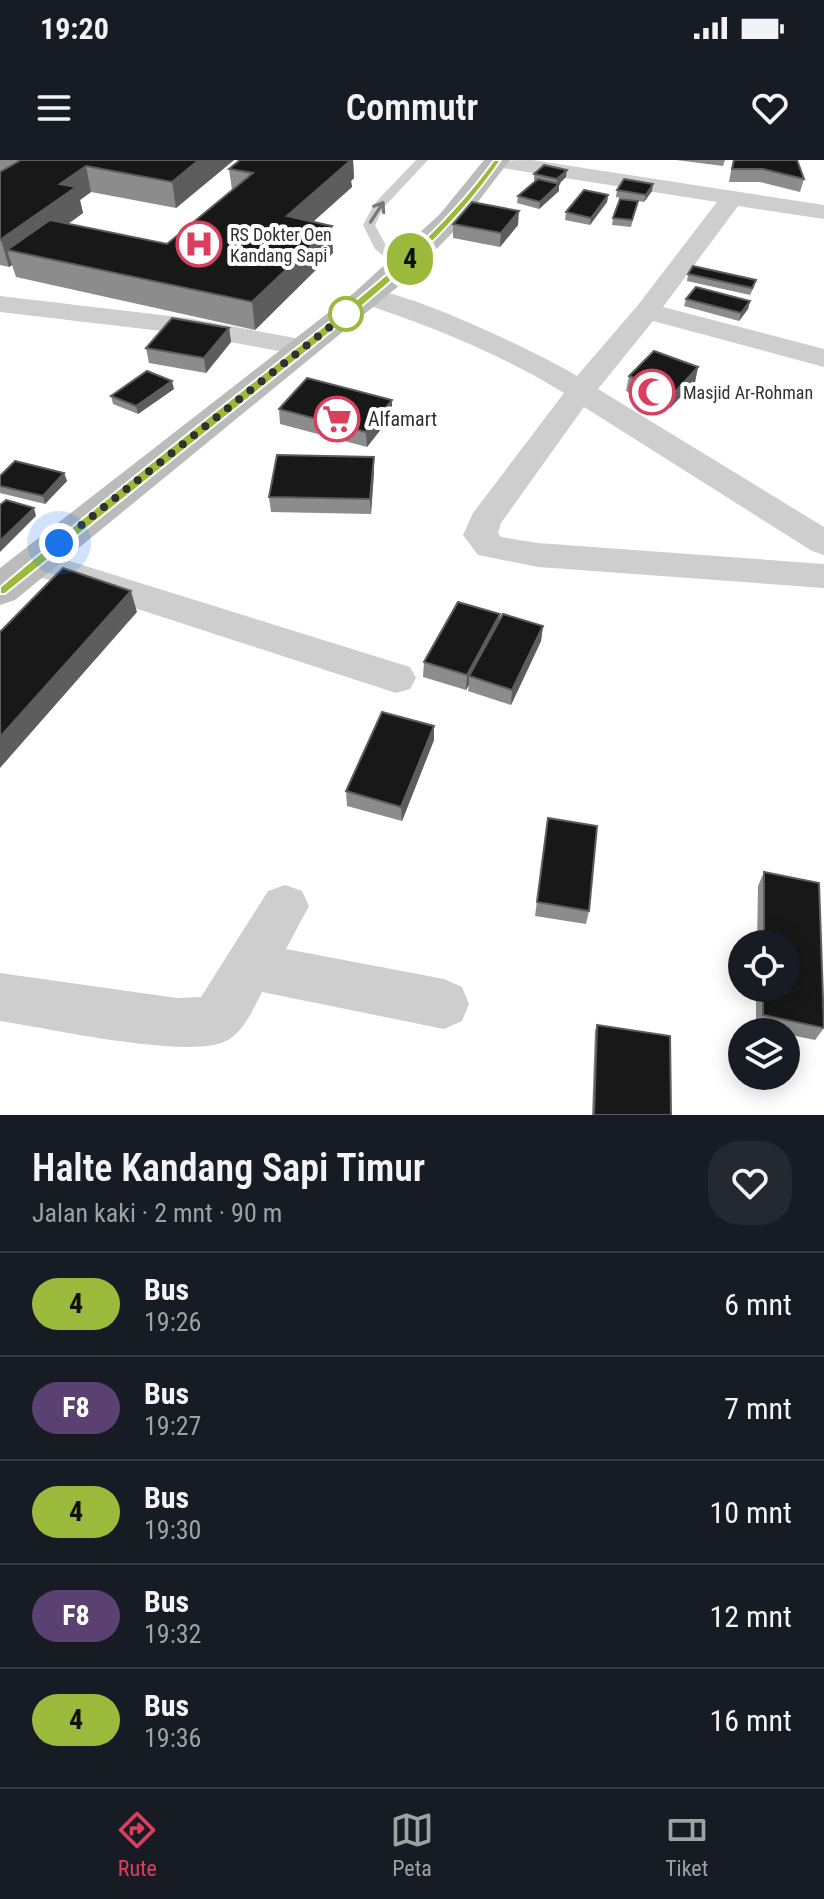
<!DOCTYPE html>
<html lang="id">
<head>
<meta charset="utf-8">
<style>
  body { margin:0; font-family:"Roboto Condensed",sans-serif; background:#242831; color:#f1f3f6; height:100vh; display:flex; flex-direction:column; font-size:30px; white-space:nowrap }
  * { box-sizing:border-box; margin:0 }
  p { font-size:26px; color:#9ea1a6 }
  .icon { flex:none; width:44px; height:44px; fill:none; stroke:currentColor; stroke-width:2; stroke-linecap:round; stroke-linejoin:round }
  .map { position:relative; height:955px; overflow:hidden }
  .side { display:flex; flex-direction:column; background:#171b24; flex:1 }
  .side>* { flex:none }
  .badge { padding:0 16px; border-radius:26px; font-size:28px; line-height:52px }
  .controls { position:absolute; left:728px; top:770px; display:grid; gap:16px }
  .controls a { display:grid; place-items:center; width:72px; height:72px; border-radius:50%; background:#171b24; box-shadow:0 4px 20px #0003; font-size:40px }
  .you { position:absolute; width:40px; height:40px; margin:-20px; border:6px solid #fff; border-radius:50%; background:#1a73e8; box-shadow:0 0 0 12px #1a73e833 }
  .map>.badge { position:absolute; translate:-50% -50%; box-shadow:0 0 0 4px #fff }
  .round { display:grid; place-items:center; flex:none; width:84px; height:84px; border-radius:32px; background:#242831 }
  .summary { display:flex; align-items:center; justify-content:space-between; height:136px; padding:0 32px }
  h1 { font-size:38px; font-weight:600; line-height:60px }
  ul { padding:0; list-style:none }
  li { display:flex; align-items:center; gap:24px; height:104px; padding:0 32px; border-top:2px solid #363941 }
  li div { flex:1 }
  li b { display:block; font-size:30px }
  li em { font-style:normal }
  li .badge { min-width:88px; font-weight:700; text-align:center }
  .status { display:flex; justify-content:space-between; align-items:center; height:56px; padding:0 40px; background:#171b24; direction:ltr }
  .status svg { height:22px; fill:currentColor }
  header { display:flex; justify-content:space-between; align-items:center; height:104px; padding:0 32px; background:#171b24; font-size:36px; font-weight:600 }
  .tab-bar { display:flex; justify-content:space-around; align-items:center; height:112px; border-top:2px solid #363941; background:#171b24; font-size:22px; color:#9ea1a6 }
  .tab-bar a { display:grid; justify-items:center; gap:4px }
  .tab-bar .current { color:#da405e }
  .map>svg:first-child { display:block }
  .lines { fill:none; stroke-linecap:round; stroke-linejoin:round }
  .lane { fill:#cecece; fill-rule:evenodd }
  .street { fill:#cecece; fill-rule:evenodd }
  .secondary { fill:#bbb; fill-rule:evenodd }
  .wall { fill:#8c8c8c }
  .shaded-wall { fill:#5d5d5d }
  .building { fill:#181818; stroke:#5d5d5d; stroke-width:2 }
  .oneway { stroke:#787878 }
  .line { fill:#9bba3b; stroke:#fff; stroke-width:2 }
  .walk { stroke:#313131; stroke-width:8; stroke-dasharray:0 14.4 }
  .stop-dot { fill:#fff; stroke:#9bba3b; stroke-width:4 }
  .labels { text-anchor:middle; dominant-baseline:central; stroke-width:8; stroke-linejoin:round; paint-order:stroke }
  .far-poi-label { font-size:18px; fill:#313131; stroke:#fff; text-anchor:start }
  .poi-label { font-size:20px; fill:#313131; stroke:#fff; text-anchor:start }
</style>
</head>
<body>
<div class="status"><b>19:20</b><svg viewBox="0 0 49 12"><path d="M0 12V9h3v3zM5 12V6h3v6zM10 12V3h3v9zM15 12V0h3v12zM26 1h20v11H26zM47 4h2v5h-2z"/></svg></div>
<header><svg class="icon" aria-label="menu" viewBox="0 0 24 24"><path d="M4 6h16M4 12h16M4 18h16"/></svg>Commutr<svg class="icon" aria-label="heart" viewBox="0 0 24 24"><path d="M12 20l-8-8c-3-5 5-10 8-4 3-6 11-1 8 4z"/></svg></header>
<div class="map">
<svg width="824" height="955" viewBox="0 0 824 955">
  <rect width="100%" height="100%" fill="#fff"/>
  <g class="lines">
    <path class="lane" d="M416,0H428L384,47L375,65L385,84L409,107L402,111L375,89L363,65L375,43Z"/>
    <g class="street">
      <path d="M532,0L824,45V59L738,46L663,147L824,189V207L653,161L598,229L824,367V395L812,391L584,247L501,363L498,373L501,377L538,383L824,404V428L538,407L478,395L463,375L473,353L564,233C499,193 430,166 359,142L355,136L359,130C394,122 542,195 577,216L638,145L717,42L496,7L485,1Z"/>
      <path d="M0,136L187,158L306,180L316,182L320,188L316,194L306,196L187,174L0,152Z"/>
      <path d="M34,390L410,507L416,518L410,529L396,533L21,411L16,402L21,393Z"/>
      <path d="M285,725L302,731L309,746L286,789L444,819L462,827L469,844L462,861L444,869L262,832C253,849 244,872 226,881C190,900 47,868 0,861V813L177,838L201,837L268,731Z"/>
    </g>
    <path class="secondary" d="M484,0H510L460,65L406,120L15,440L0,445V408L355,132L440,54Z"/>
  </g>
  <g class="wall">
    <path d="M0,0H234L176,48L91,32L80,40L83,53L68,64L167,84L232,30L229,9L240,0H353L354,18L351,21L352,27L313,62L333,93L255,170L16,117L12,105L9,107L0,105Z"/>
    <path d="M676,0H725L723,6Z"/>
    <path d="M733,0L804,19L800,32L760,22H729Z"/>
    <path d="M534,14L566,17L558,24L559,31L539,49L517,43L518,36L536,21H534Z"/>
    <path d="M617,30L652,31L644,42L638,41L631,67L612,65L613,58L630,40L616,37Z"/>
    <path d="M608,35L607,42L590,65L565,60L566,52Z"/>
    <path d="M453,64L518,65L500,87L453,78Z"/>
    <path d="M688,114L756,120L754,127L750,135L687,121Z"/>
    <path d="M686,139L750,141L748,149L739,161L684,146Z"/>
    <path d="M229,168L231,182L206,213L149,203L146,188Z"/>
    <path d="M698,207L695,222L670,248L626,231L629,216Z"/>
    <path d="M174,229L138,254L113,244L111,236Z"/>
    <path d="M392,240V255L367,287L280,264L279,249Z"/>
    <path d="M374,312L371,354L271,352L269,337Z"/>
    <path d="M64,313L67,321L45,344L0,333V316Z"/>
    <path d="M500,454L499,460L543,466L541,481L511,545L468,531L469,525L466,530L423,517L424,502Z"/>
    <path d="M434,566V580L402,661L347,646L346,631Z"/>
    <path d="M548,658L589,751L586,764L535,756Z"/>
    <path d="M764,712L824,868L815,880L786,874V872H778L756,867V828H786V784H757L758,726Z"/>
    <path d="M597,865L671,955H592L595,871Z"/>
  </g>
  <g class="shaded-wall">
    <path d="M199,0H234L176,48L172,22Z"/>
    <path d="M346,0H353L354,18L351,21L352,27L289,83L287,56Z"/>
    <path d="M86,6L91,32L80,40L83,53L26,94L7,90L12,105L9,107L1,80L60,24Z"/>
    <path d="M567,10L566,17L557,26V19Z"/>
    <path d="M559,24V31L539,49L540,42Z"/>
    <path d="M653,24L652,31L644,42L646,35Z"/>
    <path d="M608,35L607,42L590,65L591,58Z"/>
    <path d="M519,51L518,65L500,87L501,73Z"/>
    <path d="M332,66L333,93L255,170L252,142Z"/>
    <path d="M750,141L748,149L739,161L741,153Z"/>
    <path d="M229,168L231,182L206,213L204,198Z"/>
    <path d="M698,207L695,222L670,248L674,233Z"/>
    <path d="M172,221L174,229L138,254L136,246Z"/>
    <path d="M392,240V255L367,287L366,272Z"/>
    <path d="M374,297V312L371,354L370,339Z"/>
    <path d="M64,313L67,321L45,344L43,336Z"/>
    <path d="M34,348L36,356L0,392V381Z"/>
    <path d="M131,431L137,452L0,608V577Z"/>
    <path d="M500,454L498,469L469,516V525L466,530L467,515Z"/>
    <path d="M543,466L541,481L511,545L512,530Z"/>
    <path d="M434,566V580L402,661L401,647Z"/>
  </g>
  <g class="building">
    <path d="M21,0H199L172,22L86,6L60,24L76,27L0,80V12Z"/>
    <path d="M240,0H346L350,1L287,56L332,66L252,142L7,90L50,60L167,84L253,13L229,9Z"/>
    <path d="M734,0H797L804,19L763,9H732Z"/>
    <path d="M544,5L567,10L557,19L534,14Z"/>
    <path d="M538,19L559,24L540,42L518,36Z"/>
    <path d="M624,19L653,24L646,35L617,30Z"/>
    <path d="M584,30L608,35L591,58L566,52Z"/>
    <path d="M620,39L638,41L632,60L613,58Z"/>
    <path d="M472,42L519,51L501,73L453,64Z"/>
    <path d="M693,106L756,120L752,128L688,114Z"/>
    <path d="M696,127L750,141L741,153L686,139Z"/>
    <path d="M172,158L229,168L204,198L146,188Z"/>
    <path d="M654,191L698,207L674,233L629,216Z"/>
    <path d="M147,211L172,221L136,246L111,236Z"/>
    <path d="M307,218L392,240L366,272L279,249Z"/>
    <path d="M277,295L374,297L370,339L269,337Z"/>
    <path d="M15,301L64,313L43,336L0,326V316Z"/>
    <path d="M6,340L34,348L0,381V345Z"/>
    <path d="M63,408L131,431L0,577V472Z"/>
    <path d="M458,442L500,454L467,515L424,502Z"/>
    <path d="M503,454L543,466L512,530L469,516Z"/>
    <path d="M382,552L434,566L401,647L346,631Z"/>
    <path d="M548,658L597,666L589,751L537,742Z"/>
    <path d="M764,712L819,723L824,868L763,855V828H786V784H764Z"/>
    <path d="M597,865L670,876L671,955H594Z"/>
  </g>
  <defs><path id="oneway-shaft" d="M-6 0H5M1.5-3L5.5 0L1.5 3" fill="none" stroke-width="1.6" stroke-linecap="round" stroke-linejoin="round" transform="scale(2)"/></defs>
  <use class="oneway" href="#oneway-shaft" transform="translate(377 52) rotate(-57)"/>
  <path class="line" d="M494,0H501C440,89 353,154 270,221C182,292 93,363 5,434H0V427C84,356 173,285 263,214C345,149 433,85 494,0Z"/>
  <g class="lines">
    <path class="walk" d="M59,383L346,154"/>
  </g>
  <defs>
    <g id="hospital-ring" transform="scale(2.3)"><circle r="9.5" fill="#fff" stroke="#da405e" stroke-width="1.5"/><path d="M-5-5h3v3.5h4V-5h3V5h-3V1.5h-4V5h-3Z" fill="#da405e"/></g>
    <g id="mosque-ring" transform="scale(2.3)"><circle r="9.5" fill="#fff" stroke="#da405e" stroke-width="1.5"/><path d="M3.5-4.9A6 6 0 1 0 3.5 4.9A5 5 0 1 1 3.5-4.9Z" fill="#da405e"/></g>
    <g id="supermarket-ring" transform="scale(2.3)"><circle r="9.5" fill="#fff" stroke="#da405e" stroke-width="1.5"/><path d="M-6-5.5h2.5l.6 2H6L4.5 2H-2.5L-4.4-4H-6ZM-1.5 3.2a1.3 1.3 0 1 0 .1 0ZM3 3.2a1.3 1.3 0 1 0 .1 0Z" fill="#da405e"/></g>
  </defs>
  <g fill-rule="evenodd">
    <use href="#hospital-ring" x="199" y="84"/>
    <use href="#mosque-ring" x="652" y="232"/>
    <use href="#supermarket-ring" x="337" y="259"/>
  </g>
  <circle class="stop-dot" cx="346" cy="154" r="16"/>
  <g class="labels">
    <g class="far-poi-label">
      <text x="230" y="74">RS Dokter Oen<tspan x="230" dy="21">Kandang Sapi</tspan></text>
      <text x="683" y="232">Masjid Ar-Rohman</text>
    </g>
    <g class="poi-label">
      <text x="368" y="259">Alfamart</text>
    </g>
  </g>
</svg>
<div class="controls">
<a><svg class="icon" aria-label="locate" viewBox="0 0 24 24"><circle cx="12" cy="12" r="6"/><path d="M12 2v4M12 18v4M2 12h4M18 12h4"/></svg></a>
<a><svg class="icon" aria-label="layers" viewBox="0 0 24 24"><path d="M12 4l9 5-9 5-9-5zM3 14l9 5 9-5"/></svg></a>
</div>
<div class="you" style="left:59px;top:383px"></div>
<b class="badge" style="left:410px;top:99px;background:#9bba3b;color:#111">4</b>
</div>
<section class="side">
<div class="summary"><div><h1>Halte Kandang Sapi Timur</h1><p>Jalan kaki · 2 mnt · 90 m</p></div><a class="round"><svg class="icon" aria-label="heart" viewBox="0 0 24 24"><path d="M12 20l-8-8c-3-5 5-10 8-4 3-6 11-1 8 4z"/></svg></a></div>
<ul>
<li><span class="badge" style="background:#9bba3b;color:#111">4</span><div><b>Bus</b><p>19:26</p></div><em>6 mnt</em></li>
<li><span class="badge" style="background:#5b4172;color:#fff">F8</span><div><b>Bus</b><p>19:27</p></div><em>7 mnt</em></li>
<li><span class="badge" style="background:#9bba3b;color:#111">4</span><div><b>Bus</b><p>19:30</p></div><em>10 mnt</em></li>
<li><span class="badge" style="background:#5b4172;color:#fff">F8</span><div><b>Bus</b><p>19:32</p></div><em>12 mnt</em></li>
<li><span class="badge" style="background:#9bba3b;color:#111">4</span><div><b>Bus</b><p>19:36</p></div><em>16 mnt</em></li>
</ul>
</section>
<nav class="tab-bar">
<a class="current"><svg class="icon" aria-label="directions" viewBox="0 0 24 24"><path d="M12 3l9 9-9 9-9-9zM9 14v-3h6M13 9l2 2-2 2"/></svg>Rute</a>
<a><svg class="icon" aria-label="map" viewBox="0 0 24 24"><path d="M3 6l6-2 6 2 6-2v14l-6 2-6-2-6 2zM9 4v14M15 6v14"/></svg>Peta</a>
<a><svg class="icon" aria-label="tickets" viewBox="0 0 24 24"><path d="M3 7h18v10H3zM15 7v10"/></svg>Tiket</a>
</nav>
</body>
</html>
